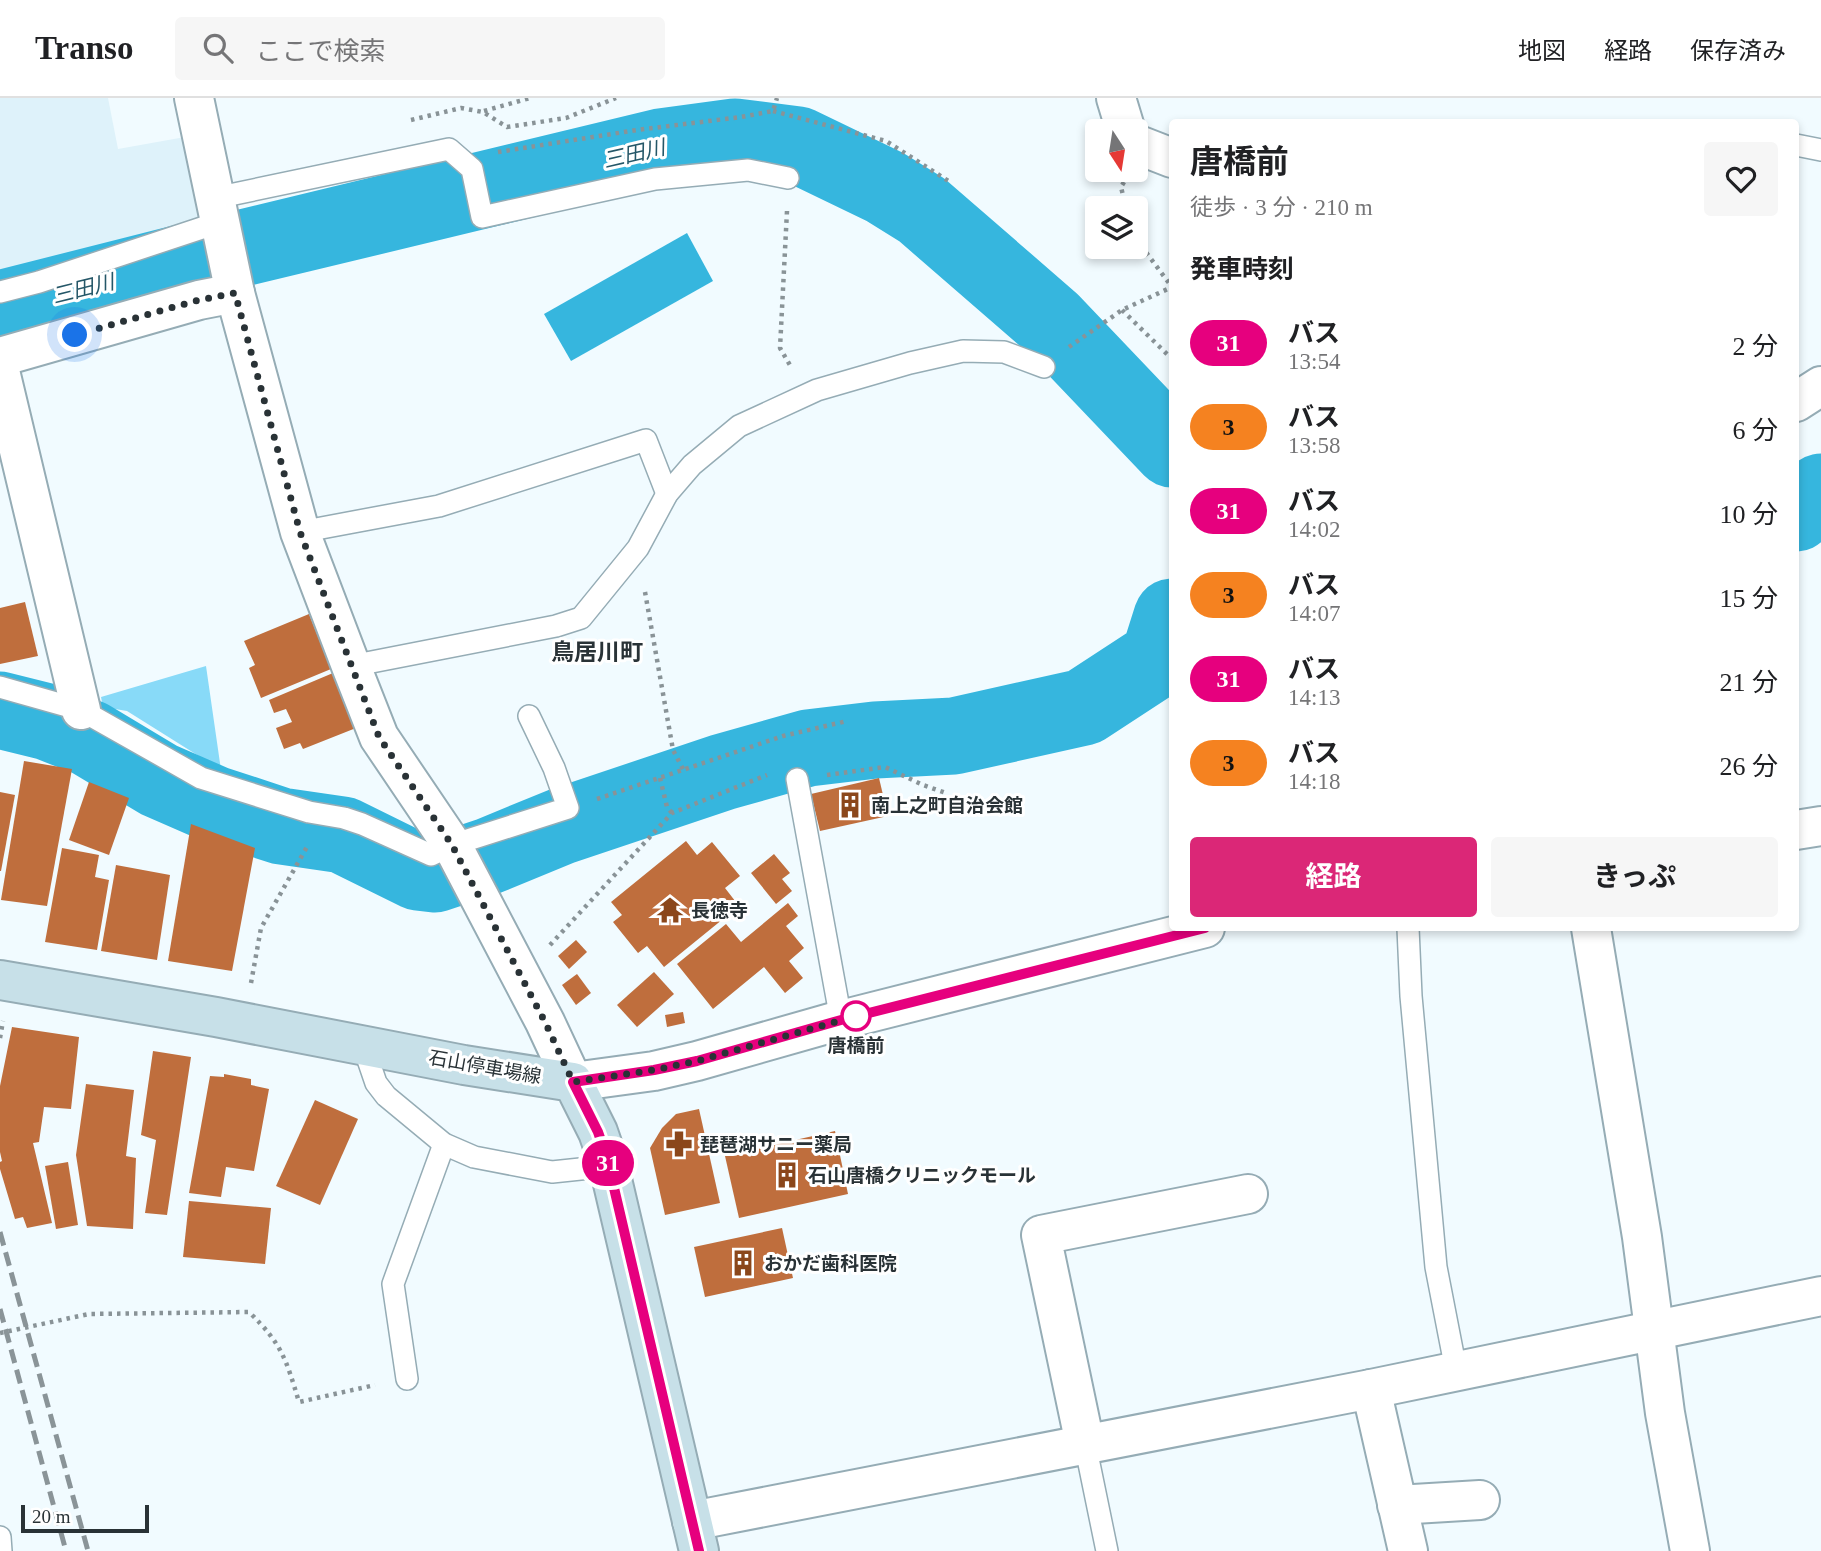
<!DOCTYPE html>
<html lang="ja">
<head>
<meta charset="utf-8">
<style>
  body { margin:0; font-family:"Times New Roman","Noto Sans JP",serif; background:#f6f6f6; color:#202124; height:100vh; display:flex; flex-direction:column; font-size:26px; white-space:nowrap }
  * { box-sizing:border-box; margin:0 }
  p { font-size:23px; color:#757577 }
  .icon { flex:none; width:38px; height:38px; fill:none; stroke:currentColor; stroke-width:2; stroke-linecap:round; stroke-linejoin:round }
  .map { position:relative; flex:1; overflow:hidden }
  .details { position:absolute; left:1169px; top:21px; width:630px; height:812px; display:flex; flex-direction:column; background:#fff; border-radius:7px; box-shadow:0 4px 10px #0003 }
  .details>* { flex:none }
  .badge { padding:0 14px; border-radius:23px; font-size:24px; line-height:46px }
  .needle { width:46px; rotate:168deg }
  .buttons { position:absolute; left:1085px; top:21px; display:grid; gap:14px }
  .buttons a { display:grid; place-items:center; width:63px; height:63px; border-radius:7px; background:#fff; box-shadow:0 4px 10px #0003; font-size:35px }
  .scale { position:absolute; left:21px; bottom:18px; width:128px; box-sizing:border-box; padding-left:7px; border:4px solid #293236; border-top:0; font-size:19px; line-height:24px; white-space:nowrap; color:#293236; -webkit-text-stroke:5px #fff; paint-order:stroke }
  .you { position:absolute; width:35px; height:35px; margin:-18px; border:5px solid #fff; border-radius:50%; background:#1a73e8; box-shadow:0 0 0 10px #1a73e833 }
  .map>.badge { position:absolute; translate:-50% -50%; box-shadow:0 0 0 4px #fff }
  h2 { padding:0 21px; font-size:26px; line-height:63px }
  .round { display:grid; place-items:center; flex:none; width:74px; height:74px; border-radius:7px; background:#f6f6f6 }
  .overview { display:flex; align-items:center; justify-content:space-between; height:119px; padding:0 21px }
  h1 { font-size:33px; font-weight:700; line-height:52px }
  .button { display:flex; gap:14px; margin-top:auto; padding:14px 21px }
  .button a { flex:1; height:80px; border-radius:7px; background:#db2777; color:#fff; font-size:28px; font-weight:700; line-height:80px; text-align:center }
  .button a+a { background:#f6f6f6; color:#202124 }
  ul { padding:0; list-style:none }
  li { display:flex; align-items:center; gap:21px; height:84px; padding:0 21px }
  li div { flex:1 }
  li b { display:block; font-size:26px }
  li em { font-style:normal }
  li .badge { min-width:77px; font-weight:700; text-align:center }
  header { display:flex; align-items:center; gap:42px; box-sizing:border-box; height:98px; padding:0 35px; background:#fff; border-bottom:2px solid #e0e0e0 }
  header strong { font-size:33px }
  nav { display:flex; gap:38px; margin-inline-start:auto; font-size:24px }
  .search { width:490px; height:63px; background:#f6f6f6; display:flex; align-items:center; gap:18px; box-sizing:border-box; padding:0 24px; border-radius:7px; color:#757577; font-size:26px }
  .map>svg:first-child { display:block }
  .built { fill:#def2fa }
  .green { fill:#88daf8 }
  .water { fill:#36b6de }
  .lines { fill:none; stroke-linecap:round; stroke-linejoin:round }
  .river { stroke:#36b6de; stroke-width:77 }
  .building { fill:#bf6e3d }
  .service-casing { stroke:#95acb5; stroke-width:24 }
  .minor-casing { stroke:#95acb5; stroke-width:42 }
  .tertiary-casing { stroke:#95acb5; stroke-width:42 }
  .secondary-casing { stroke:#95acb5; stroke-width:42 }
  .path { stroke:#899397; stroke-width:4.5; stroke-dasharray:3.5 5; stroke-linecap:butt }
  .service { stroke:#fff; stroke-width:21 }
  .minor { stroke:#fff; stroke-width:38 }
  .tertiary { stroke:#fff; stroke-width:38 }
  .secondary { stroke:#c7e0e8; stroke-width:38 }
  .rail { stroke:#8a9498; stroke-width:5; stroke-dasharray:14 7; stroke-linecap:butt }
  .line-casing { stroke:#fff; stroke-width:16 }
  .line { stroke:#e6007e; stroke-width:10 }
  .walk { stroke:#293236; stroke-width:7; stroke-dasharray:0 12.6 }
  .stop-dot { fill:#fff; stroke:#e6007e; stroke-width:3.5 }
  .labels { text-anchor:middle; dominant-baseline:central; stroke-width:6; stroke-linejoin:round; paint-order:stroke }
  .poi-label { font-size:19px; font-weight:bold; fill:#293236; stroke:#fff; text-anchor:start }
  .stop-label { font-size:19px; font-weight:bold; fill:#293236; stroke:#fff }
  .street-label { font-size:19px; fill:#293236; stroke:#fff }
  .water-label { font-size:21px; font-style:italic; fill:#255768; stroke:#fff }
  .quarter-label { font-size:23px; font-weight:bold; fill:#293236; stroke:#fff }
</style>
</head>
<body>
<header>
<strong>Transo</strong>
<div class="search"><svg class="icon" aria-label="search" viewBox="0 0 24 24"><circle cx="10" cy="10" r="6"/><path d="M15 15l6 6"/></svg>ここで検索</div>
<nav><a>地図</a><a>経路</a><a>保存済み</a></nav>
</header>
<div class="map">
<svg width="1821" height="1453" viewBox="0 0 1821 1453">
  <rect width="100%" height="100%" fill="#f1fbff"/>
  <path class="built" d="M0,0H108L118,51L185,39L203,125L0,181Z"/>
  <path class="green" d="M206,568L221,672L127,613L103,609L101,599Z"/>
  <path class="water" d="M687,135L713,183L571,263L544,216Z"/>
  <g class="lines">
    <g class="river">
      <path d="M0,211L197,161L661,49L735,39L798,47L885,89L922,112L1051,224L1172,351"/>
      <path d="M1796,415L1804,406L1821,394"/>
      <path d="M0,612L48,624L89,640L159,682L214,706L281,728L343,737L418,774L435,776L489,758L562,728L723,674L808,650L875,642L954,638L1084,609L1159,560L1172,519"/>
    </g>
  </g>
  <g class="building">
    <path d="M25,504L38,558L0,566V510Z"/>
    <path d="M309,516L331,571L261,600L249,570L255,567L244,543Z"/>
    <path d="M333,575L356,630L303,651L300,645L284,651L276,630L292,624L286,611L274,615L269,602Z"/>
    <path d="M24,663L72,671L47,808L1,802Z"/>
    <path d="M879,680L888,718L820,733L811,696Z"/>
    <path d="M89,684L129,700L109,757L69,742Z"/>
    <path d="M0,694L15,697L1,773H0Z"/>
    <path d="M191,726L255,750L232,873L168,863Z"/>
    <path d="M686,743L697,757L712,744L740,778L725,790L739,808L664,869L647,848L638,855L613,824L622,817L611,804Z"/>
    <path d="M62,750L99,757L95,779L109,782L97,852L45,844Z"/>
    <path d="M774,756L790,775L782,781L792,793L776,806L751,775Z"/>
    <path d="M116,767L170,777L157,862L101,853Z"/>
    <path d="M788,805L798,818L786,828L804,850L789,863L803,880L785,895L764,869L713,911L677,866L726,826L741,844Z"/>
    <path d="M576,842L587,854L569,871L558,858Z"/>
    <path d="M654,874L674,896L637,929L617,907Z"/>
    <path d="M577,876L591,895L576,907L562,887Z"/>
    <path d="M683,914L685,925L667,929L665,917Z"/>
    <path d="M12,929L79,939L71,1011L44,1009L39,1044L33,1045L52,1125L27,1130L23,1119L15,1121L0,1071V1064L2,1063L0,1054V988Z"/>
    <path d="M153,953L191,959L167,1117L145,1115L156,1042L141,1037Z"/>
    <path d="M224,976L251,981V987L269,991L254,1073L226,1069L221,1099L189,1095L210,978L224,979Z"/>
    <path d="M86,986L134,992L126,1058L136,1060L133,1131L87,1128L76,1057Z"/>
    <path d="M315,1002L358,1021L320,1107L276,1088Z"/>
    <path d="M699,1011L720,1105L665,1117L650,1050L662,1030L676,1016Z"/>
    <path d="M835,1033L848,1096L739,1120L725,1058Z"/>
    <path d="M68,1064L78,1127L56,1131L45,1068Z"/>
    <path d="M189,1103L271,1110L265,1166L183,1159Z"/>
    <path d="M782,1130L793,1180L705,1199L694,1149Z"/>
  </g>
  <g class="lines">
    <g class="service-casing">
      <g id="service">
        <path d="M1796,47L1821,52"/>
        <path d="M215,100L449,51L472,71L482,119L655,81L748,72L788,80"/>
        <path d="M0,194L39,184L220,124"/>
        <path d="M300,434L439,408L646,342L667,396"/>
        <path d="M351,568L556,528L581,520L638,450L667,396L692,367L739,328L817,292L910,265L963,253L1004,254L1044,269"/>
        <path d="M0,589L81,612L201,680L309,714L344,720L362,726L431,757L452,747L568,710L554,670L529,618"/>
        <path d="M797,681L841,922"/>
        <path d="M1408,830L1411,898L1436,1169L1456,1272"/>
        <path d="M363,947L376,985L386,998L444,1046L474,1059L552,1074L609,1068"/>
        <path d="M407,1281L393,1186L444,1046"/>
        <path d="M1085,1346L1107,1453"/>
        <path d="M0,1439L1,1453"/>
      </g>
    </g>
    <g class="minor-casing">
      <g id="minor">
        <path d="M194,0L235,195L300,434L351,568L379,639L452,747L545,924L573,984"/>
        <path d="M1116,0L1126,33"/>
        <path d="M1136,46L1172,60"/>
        <path d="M0,259L199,202L235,195"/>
        <path d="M0,273L81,612"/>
        <path d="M1796,304L1821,288"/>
        <path d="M1591,830L1642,1139L1665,1315L1690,1453"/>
        <path d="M1371,1291L1408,1453"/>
        <path d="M1085,1346L1041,1137L1248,1096"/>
        <path d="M1397,1407L1480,1402"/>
        <path d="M692,1423L1371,1291L1821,1198"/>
      </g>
    </g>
    <g class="tertiary-casing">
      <g id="tertiary">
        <path d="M1796,732L1821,728"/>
        <path d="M573,984L654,973L697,963L841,922L1205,830"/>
      </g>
    </g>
    <g class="secondary-casing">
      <path id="secondary" d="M0,882L216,919L464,967L573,984L598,1034L607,1060L699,1453"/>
    </g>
    <g class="path">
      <path d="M484,13L530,0"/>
      <path d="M773,13L886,43L950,84"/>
      <path d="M411,22L461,10L483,14L507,29L566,20L616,0"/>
      <path d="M498,54L637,32L741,19L773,13L777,0"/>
      <path d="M1124,84L1121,89L1126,110"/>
      <path d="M787,113L780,250L791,269"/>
      <path d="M1136,141L1172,189"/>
      <path d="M1122,212L1172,261"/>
      <path d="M1069,249L1122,212L1172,189"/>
      <path d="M645,494L673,652L684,673"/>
      <path d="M827,677L885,669L923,687L946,695"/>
      <path d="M660,680L667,709L672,715"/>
      <path d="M597,701L783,638L847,623"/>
      <path d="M550,847L672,715L767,677"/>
      <path d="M251,885L261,830L308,747"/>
      <path d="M0,940L3,923"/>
      <path d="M0,1235L89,1216L249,1214C282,1246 286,1261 299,1304L375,1287"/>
    </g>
    <use href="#service" class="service"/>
    <use href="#minor" class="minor"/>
    <use href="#tertiary" class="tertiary"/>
    <use href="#secondary" class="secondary"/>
    <g class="rail">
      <path d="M0,1134L88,1453"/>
      <path d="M0,1211L66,1453"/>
    </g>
  </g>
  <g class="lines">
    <g class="line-casing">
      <path id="line" d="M699,1453L607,1060L598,1034L573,984L654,972L697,963L841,922L1205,830"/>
    </g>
    <use href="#line" class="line"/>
    <path class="walk" d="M75,237L199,202L235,195L300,434L379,639L452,747L545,924L573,984L654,972L697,963L867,915L856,918"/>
  </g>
  <defs>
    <g id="building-bare" transform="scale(2.1)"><path d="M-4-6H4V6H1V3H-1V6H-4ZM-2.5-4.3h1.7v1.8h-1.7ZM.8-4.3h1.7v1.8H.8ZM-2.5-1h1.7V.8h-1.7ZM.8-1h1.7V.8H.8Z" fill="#8b471b" stroke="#fff" stroke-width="2.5" paint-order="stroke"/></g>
    <g id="temple-bare" transform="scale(2.1)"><path d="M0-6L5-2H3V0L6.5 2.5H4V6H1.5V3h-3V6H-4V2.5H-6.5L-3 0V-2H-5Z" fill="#8b471b" stroke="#fff" stroke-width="2.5" paint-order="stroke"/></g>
    <g id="pharmacy-bare" transform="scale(2.1)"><path d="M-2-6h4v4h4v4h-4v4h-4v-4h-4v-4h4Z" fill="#8b471b" stroke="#fff" stroke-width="2.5" paint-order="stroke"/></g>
  </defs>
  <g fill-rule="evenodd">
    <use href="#building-bare" x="850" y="707"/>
    <use href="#temple-bare" x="670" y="812"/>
    <use href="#pharmacy-bare" x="679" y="1046"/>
    <use href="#building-bare" x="787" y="1077"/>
    <use href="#building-bare" x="743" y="1165"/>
  </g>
  <circle class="stop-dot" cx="856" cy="918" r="14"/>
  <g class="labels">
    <g class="poi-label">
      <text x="871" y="707">南上之町自治会館</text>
      <text x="691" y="812">長徳寺</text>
      <text x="700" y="1046">琵琶湖サニー薬局</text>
      <text x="808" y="1077">石山唐橋クリニックモール</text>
      <text x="764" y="1165">おかだ歯科医院</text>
    </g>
    <g class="stop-label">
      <text x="856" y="947">唐橋前</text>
    </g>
    <g class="street-label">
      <text transform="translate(485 969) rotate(10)">石山停車場線</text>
    </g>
    <g class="water-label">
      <text transform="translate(634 56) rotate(-13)">三田川</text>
      <text transform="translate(83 191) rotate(-14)">三田川</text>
    </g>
    <g class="quarter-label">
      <text x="597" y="554">鳥居川町</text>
    </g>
  </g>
</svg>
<div class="buttons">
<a><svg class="needle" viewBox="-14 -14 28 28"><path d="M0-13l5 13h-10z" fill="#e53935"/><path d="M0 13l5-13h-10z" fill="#757577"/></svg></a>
<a><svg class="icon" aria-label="layers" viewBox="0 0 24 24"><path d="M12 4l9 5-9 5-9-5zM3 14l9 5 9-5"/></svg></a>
</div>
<div class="scale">20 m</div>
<div class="you" style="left:75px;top:237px"></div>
<b class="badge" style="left:608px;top:1065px;background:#e6007e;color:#fff">31</b>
<section class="details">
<div class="overview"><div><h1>唐橋前</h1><p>徒歩 · 3 分 · 210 m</p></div><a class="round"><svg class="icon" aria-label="heart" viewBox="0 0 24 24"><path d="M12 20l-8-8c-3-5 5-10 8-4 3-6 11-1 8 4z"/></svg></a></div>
<h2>発車時刻</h2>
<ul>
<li><span class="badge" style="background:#e6007e;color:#fff">31</span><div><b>バス</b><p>13:54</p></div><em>2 分</em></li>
<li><span class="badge" style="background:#f58220;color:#111">3</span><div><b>バス</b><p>13:58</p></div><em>6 分</em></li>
<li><span class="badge" style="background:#e6007e;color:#fff">31</span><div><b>バス</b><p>14:02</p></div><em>10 分</em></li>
<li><span class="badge" style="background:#f58220;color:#111">3</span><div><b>バス</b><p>14:07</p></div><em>15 分</em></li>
<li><span class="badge" style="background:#e6007e;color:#fff">31</span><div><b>バス</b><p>14:13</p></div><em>21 分</em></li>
<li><span class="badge" style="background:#f58220;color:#111">3</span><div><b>バス</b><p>14:18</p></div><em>26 分</em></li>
</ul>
<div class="button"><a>経路</a><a>きっぷ</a></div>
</section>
</div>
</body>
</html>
